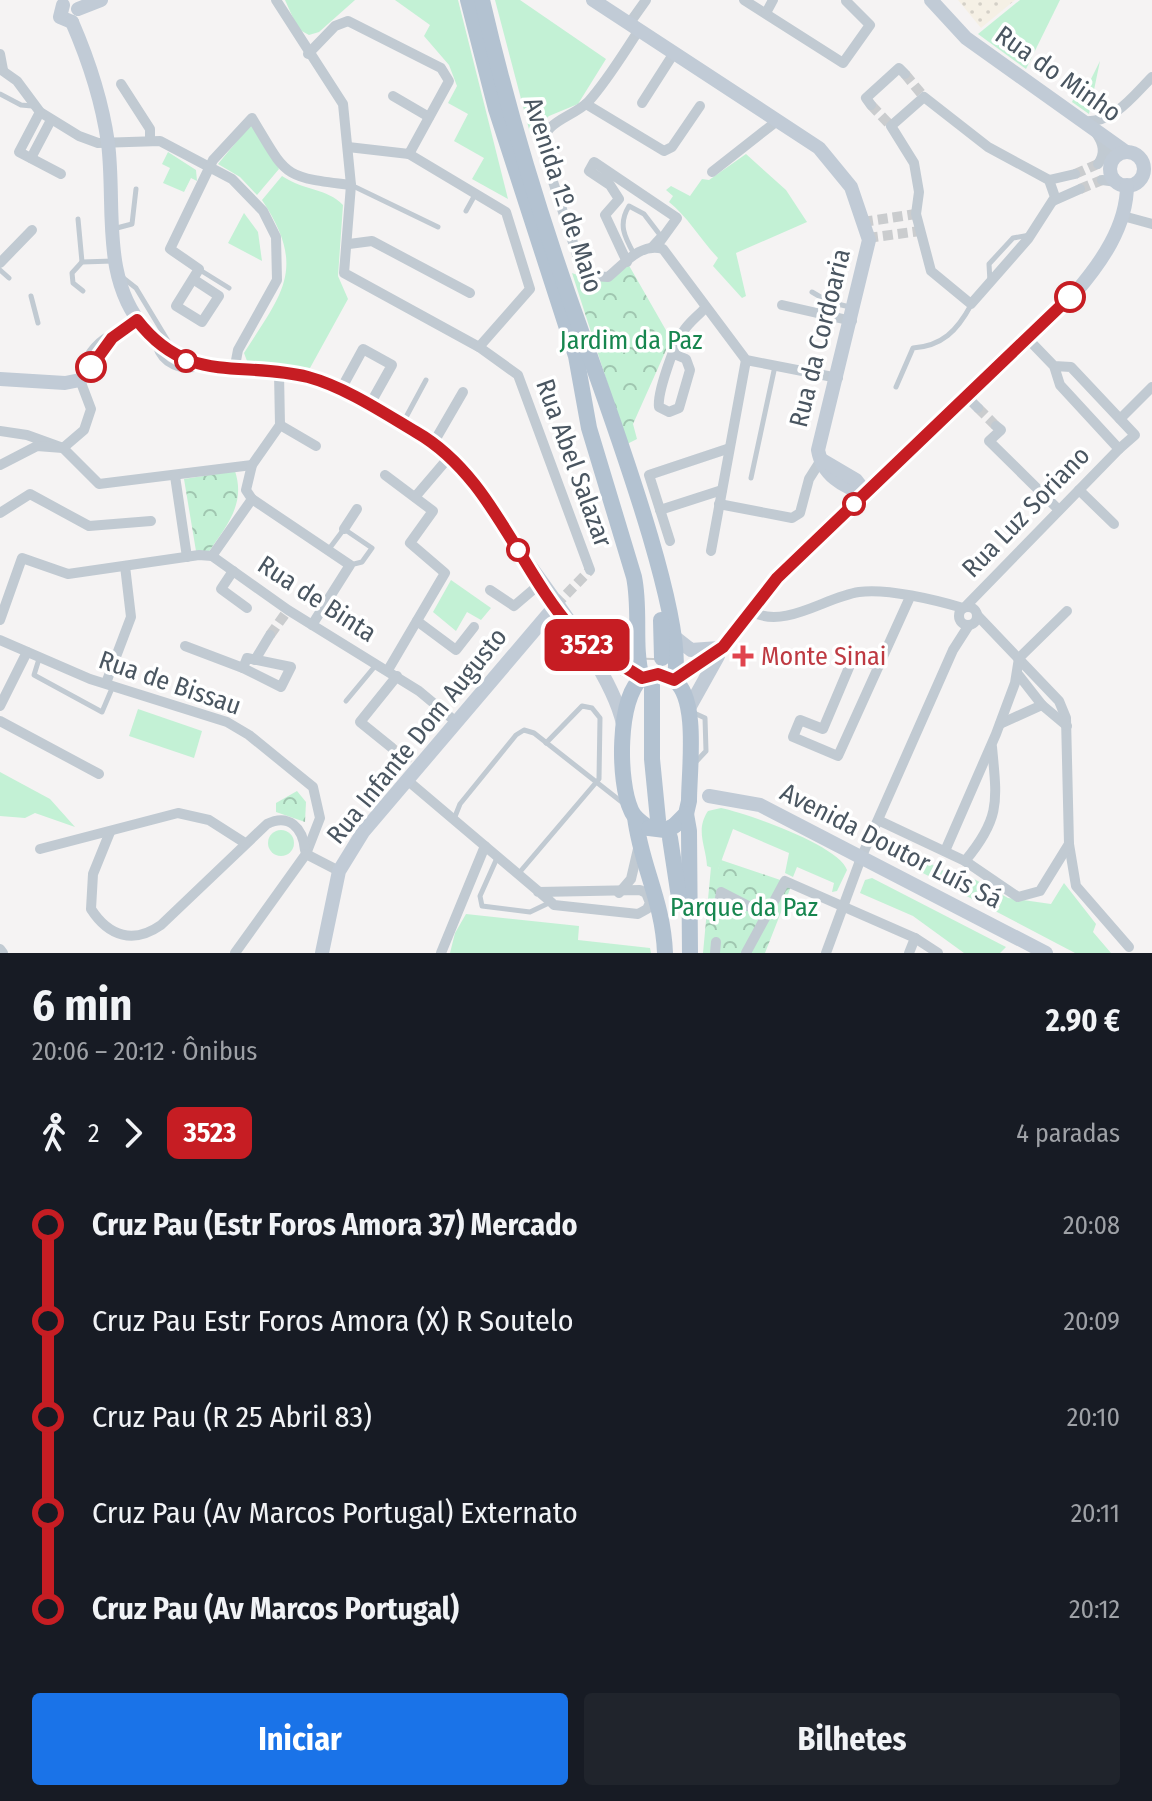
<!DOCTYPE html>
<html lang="pt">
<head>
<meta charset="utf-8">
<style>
  body { margin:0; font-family:"Fira Sans Condensed",sans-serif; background:#20242c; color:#f1f3f6; height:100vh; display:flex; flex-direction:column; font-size:30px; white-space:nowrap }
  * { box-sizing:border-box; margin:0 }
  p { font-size:26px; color:#9ea1a6 }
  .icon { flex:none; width:44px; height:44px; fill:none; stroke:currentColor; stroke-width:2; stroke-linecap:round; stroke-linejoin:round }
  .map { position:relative; height:953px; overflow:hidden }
  .details { display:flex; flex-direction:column; background:#171b24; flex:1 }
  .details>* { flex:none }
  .badge { padding:0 16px; border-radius:12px; font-size:28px; line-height:52px }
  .map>.badge { position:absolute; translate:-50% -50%; box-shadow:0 0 0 4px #fff }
  .legs { display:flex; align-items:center; gap:12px; height:88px; padding:0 32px; font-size:26px }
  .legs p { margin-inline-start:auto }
  .summary { display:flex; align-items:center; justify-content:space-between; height:136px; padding:0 32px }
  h1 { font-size:44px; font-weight:700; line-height:60px }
  .cta { display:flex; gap:16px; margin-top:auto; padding:16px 32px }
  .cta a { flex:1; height:92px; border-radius:8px; background:#1a73e8; color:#fff; font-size:32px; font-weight:700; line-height:92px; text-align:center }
  .cta a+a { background:#20242c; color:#f1f3f6 }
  ul { padding:0 32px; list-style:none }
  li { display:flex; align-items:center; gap:28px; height:96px; font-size:30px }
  li i { display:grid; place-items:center; width:12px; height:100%; margin:0 10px; background:currentColor }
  li i::after { content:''; width:20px; height:20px; margin:-10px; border:6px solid; border-radius:50%; background:#171b24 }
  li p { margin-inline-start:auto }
  li:first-child i { background:linear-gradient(#0000 50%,currentColor 0) }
  li:last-child i { background:linear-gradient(currentColor 50%,#0000 0) }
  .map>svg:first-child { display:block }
  .green { fill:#c3f1d5 }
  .sand { fill:url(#sand-dots) }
  .park { fill:url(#park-crowns) }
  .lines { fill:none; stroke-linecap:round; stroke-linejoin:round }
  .street-tunnel { stroke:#caccce; stroke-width:10; stroke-dasharray:10 5; stroke-linecap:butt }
  .primary-tunnel { stroke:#caccce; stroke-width:16; stroke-dasharray:16 8; stroke-linecap:butt }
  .lane { stroke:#c1cad2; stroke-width:5 }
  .street { stroke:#c1cad2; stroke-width:10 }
  .secondary { stroke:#c1cbd6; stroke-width:14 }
  .primary { stroke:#b3c2d1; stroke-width:16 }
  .primary-bridge { stroke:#b3c2d1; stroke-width:16 }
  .line-1-casing { stroke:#fff; stroke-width:18 }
  .line-1 { stroke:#c61d23; stroke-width:12 }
  .stop-1-dot { fill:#fff; stroke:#c61d23; stroke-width:4 }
  .health-dot { fill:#e0444e; stroke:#fff; stroke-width:3 }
  .labels { text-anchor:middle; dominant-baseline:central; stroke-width:7; stroke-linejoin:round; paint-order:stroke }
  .street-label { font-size:26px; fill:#4a5661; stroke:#fff }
  .park-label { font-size:26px; fill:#17864f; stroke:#fff }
  .health-label { font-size:26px; fill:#be3a42; stroke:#fff; text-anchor:start }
</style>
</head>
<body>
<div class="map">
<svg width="1152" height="953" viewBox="0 0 1152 953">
  <defs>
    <pattern id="sand-dots" width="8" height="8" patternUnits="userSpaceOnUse" patternTransform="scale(2)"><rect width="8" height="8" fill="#f5f0e5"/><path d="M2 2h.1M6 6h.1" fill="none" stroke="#d4d0c7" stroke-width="1.8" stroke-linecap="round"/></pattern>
    <pattern id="park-crowns" width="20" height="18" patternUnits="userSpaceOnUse" patternTransform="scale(2)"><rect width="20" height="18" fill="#c3f1d5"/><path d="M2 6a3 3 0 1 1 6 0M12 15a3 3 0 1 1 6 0" fill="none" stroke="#a0c6b0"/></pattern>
  </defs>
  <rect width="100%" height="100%" fill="#f5f3f3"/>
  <g class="green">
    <path d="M285,0H355L319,32L309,35L298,29Z"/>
    <path d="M395,0H458L508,199L472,179L484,158L454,141L468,114L448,103L457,86L449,65L424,36L430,25Z"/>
    <path d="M495,0H520L606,59L578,104L549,116L530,133Z"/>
    <path d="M1020,0H1060L1026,69L978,34Z"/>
    <path d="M1100,61L1089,114L1072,102L1082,80L1089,83Z"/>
    <path d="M252,123L279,169L257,195L240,177L218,164Z"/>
    <path d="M168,152L196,170L197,181L191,178L184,192L163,183L170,168L162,164Z"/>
    <path d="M746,154L786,190L807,222L736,253L746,296L742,298L713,266L718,258C701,240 687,216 669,202L673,196L666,190L671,186L690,196L702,179L709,180Z"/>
    <path d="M282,176C304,191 327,188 343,205L338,276L348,299L310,368L247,361L244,353C283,292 307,268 262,200Z"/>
    <path d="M244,213L258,232L262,261L228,243Z"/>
    <path d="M451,580L491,608L481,620L467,612L456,631L433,612Z"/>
    <path d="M138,709L202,731L194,758L129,736Z"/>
    <path d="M0,772L50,799L75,827L35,813L25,818L0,816Z"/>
    <path d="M721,808C746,813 840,846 847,870L837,891L832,892L834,883L797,867L793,877L785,873L789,853L733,829L718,870L707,866C706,846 695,830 708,811Z"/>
    <circle cx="281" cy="843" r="13"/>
    <path d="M882,837L962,881L967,875L1008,898L1051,904L1064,883L1096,924L1093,932L1111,953H1075L879,850Z"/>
    <path d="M872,878L1006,947L1000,953H964L913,916L860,893L865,880Z"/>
    <path d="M466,914L579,926L578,940L650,948L651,953H450L455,933Z"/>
  </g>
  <path class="sand" d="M958,0H1015L981,28Z"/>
  <g class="park">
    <path d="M627,262L671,339L633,424L637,439L627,444L572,273C599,284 602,278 627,262Z"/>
    <path d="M235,471C246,505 226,526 208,553L196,551L184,479Z"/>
    <path d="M297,791L306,802L305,822L276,812V803Z"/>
    <path d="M721,860L792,884L765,953H703L711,867L718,869Z"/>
  </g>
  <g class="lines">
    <g class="street-tunnel">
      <path d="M905,74L924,97"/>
      <path d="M871,105L891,126"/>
      <path d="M1075,174L1098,164"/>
      <path d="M1080,189L1102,180"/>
      <path d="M863,222L916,214"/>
      <path d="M868,238L920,231"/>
      <path d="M978,408L996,426"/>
      <path d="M556,605L590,570"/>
      <path d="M270,635L288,610"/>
      <path d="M391,747L410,763"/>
    </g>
    <path class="primary-tunnel" d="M652,684L653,658"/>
    <g class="lane">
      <path d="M0,94L21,105L32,106"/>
      <path d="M351,185L438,227"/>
      <path d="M466,211L476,193"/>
      <path d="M78,219L82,262"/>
      <path d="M113,229L132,224L136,189"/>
      <path d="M634,254C624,236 618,224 629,206L644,214L660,235L649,247"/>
      <path d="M0,270L9,278"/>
      <path d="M200,270L229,288"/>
      <path d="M122,277L136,288L171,346"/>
      <path d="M990,282L989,264L1013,238L1030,235"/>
      <path d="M83,291L73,283L72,273L82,262L113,261"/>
      <path d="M812,292L829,302L850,307"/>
      <path d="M31,296L38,323"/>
      <path d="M155,346C161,366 181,374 201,368"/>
      <path d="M80,373C81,358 95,341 108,334"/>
      <path d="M896,387L913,348C942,346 957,331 971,305"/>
      <path d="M405,419L426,380"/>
      <path d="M751,478L775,366"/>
      <path d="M329,549L344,529L372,548L362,562L350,565"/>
      <path d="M39,659L34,675L102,712L113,686"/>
      <path d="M346,701L376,665"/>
      <path d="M693,765L706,751L705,718L694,713"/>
      <path d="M454,819L460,804L516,735L524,730L534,733L623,803"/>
      <path d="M497,858L480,896L482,906L530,912L551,902"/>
      <path d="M519,873L599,779L600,718L592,708L582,706L546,743"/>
    </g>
    <g class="street">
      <path d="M276,0L343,104L351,185L344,273L479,347L518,375L590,570"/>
      <path d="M744,0L843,63L870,25L846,1"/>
      <path d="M766,13L773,0"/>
      <path d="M629,24L646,0"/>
      <path d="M639,30C623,54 607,81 588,102C572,118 542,121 542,148L580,264L592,276L608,277C624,264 641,242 663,249L746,360L838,378"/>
      <path d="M0,54L3,70"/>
      <path d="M308,54L335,26L348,21L441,68L449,81L409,154"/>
      <path d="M0,69L17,81L40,112L79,136L98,143L160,141L232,179L263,211L276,237L277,280L238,350L234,371"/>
      <path d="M121,84L150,129V140"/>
      <path d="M393,96L429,117"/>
      <path d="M924,97L988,147L1049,180L1055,197L1028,239L971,304L931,271L916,214L919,192L914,163L891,126Z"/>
      <path d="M642,103L674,53"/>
      <path d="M586,104L664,151L672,147L700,106"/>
      <path d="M871,105L866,98L899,68L905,74"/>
      <path d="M40,112L19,152L61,174"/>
      <path d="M1084,121C1113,124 1133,96 1152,77"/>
      <path d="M1096,133C1103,143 1106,153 1098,164"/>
      <path d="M1102,142L1113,159"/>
      <path d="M348,147L409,154L506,212L530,289L479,347"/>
      <path d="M31,158L51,120"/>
      <path d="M712,172L777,121"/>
      <path d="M1049,180L1075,174"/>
      <path d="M1102,180L1117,182"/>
      <path d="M1053,201L1080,189"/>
      <path d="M1123,216L1152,224"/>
      <path d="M349,244L372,241L470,293"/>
      <path d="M627,262L605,215L619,199L610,185L589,171L594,162L677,218L656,247"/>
      <path d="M0,263L32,230"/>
      <path d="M193,279L219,296L202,322L176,306L199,269L170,249L213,160L252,118C287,176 281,177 351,185"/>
      <path d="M782,305L852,321"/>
      <path d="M1027,338L1054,366L1060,385L1119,449L1135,435L1071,367L1054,366"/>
      <path d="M674,354L686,359L690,370L679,408L669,412L659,407C657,393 674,345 683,332C688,323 698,316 705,308"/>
      <path d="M340,391L363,349L392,365L369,406"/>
      <path d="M967,397L978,408"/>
      <path d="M1120,419L1152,387"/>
      <path d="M280,425L316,446"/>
      <path d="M996,426L1001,430L989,441L1059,510"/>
      <path d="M0,431L27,435L63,448L99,484L252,465"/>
      <path d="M434,442L463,392"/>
      <path d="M0,465L37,446L63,448L84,430L91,409L80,380"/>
      <path d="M385,475L433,511L410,543L445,573L388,670"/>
      <path d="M175,476L187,557"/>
      <path d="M1079,490L1114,524"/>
      <path d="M415,497L450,456"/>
      <path d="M252,499L350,565L312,625"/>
      <path d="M719,504L792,518L800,513L809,479L821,460"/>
      <path d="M660,510L722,490"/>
      <path d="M0,513L30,494L89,526L151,521"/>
      <path d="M344,529L357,509"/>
      <path d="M670,541L649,475L727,449"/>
      <path d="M711,551L746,360"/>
      <path d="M212,556L252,499L246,490L252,465L280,425L279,373"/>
      <path d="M233,571L221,589L247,608"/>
      <path d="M490,590L514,606L541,583"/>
      <circle cx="968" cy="616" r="9"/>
      <path d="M965,607L1119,449"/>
      <path d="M752,612C786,629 825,597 859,592C887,588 936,600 963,608"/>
      <path d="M977,615L1059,701L1066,718L1069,844L1076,886L1129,947"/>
      <path d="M0,620L22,558L68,574L199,555L212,556L288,610L419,691L455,721"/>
      <path d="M417,621L456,650L474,627"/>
      <path d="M0,640L90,679L227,722L249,735L313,787L320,818L306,854L235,953"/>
      <path d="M185,646L243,668"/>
      <path d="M247,658L291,667L281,687L243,668Z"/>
      <path d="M255,660L270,635"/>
      <path d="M879,666L853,658L823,729L800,720L793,737L838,756L910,597"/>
      <path d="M1017,673L1042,705L1067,726"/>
      <path d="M106,683L131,617L125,566"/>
      <path d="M0,706L27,652"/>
      <path d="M0,721L99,774"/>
      <path d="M1000,724L1042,705"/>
      <path d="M391,747L360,722L397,676"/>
      <path d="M407,780L551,902L554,905L638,914L647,909L650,903L646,893L640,890L538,892"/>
      <path d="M880,821L965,861L1018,897L1040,891L1069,844"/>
      <path d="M110,832L93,874L91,909C109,937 134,944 161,925L267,824C289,813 303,828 305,850"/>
      <path d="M40,849L178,813L209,820L245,843"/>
      <path d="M945,851L996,734L1015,683L1019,658L1067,611"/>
      <path d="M306,854L339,871"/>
      <path d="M965,861C1001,818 997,801 992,747"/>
      <path d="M619,893L631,879L638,849"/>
      <path d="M718,910L721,892L764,914"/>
      <path d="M915,938L938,953"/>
      <path d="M0,949L3,953"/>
      <path d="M441,953L485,846"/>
      <path d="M715,953L716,942"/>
      <path d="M746,953L785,881L915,938L909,953"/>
      <path d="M826,953L861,858L953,650L969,625"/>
    </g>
    <g class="secondary">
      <path d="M593,0L819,148L851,187L869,240L818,450C822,474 843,488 866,493"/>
      <path d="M931,0L966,38L1126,152"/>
      <path d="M63,5L60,17L72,22"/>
      <path d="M78,9L101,0"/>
      <path d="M72,22C89,61 102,101 108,143C116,206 100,278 145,329C195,388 252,358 313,379C350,391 422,430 450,456C474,479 492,511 511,539C543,586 612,671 623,724"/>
      <circle cx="1127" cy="169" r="17"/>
      <path d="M0,379L65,383L80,380L112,338L137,320"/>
      <path d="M822,460L856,480L866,493"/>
      <path d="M672,635L691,650L719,648"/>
      <path d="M589,646L607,661L642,678"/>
      <path d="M674,680L723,647L777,578L1075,293C1101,263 1127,226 1127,185"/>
      <path d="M689,708L718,656"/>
      <path d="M709,796L760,805L1046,953"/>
      <path d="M322,953L339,871L363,832L556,605"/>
    </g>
    <g class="primary">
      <path d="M468,0L496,109L576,356L589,428L634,577C641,611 633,646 642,678C617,698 618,782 631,810C634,818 642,823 649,828"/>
      <path d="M482,0C508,112 542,223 581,331C603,395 690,624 674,680C699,698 689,770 689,801L686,814L674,826"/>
      <path d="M661,620L662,658"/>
      <path d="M652,684V759L658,820"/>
      <path d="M686,814L689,831L690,953"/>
      <path d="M635,817C641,866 663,901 665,953"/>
      <path d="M670,838L680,904"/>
    </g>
    <g class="primary-bridge">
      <path d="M642,678L658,674L674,680"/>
      <path d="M649,828L665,830L674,826"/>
    </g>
  </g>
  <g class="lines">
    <g class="line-1-casing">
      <path id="line-1" d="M91,367L112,338L137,320C188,386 240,360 308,377C345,387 384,413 416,432C491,475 518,568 573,630C594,654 617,661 642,678L658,674L674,680L723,647L777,578L1070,297"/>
    </g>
    <use href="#line-1" class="line-1"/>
  </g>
  <g class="stop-1-dot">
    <circle cx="1070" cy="297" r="14"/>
    <circle cx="186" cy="361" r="10"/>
    <circle cx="91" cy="367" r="14"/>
    <circle cx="854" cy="504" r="10"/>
    <circle cx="518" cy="550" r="10"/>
  </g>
  <path class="health-dot" d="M739 644h8v8h8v8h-8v8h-8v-8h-8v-8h8z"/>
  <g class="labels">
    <g class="street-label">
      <text transform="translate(1058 74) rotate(35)">Rua do Minho</text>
      <text transform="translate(563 195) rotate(72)">Avenida 1º de Maio</text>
      <text transform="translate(820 338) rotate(-76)">Rua da Cordoaria</text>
      <text transform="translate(574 463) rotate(70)">Rua Abel Salazar</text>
      <text transform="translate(1026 512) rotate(-46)">Rua Luz Soriano</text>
      <text transform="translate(317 599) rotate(33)">Rua de Binta</text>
      <text transform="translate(170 683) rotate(19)">Rua de Bissau</text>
      <text transform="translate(417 736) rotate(-51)">Rua Infante Dom Augusto</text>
      <text transform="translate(891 846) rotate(27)">Avenida Doutor Luís Sá</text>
    </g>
    <g class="park-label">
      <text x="631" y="340">Jardim da Paz</text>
      <text x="744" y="907">Parque da Paz</text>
    </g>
    <g class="health-label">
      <text x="761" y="656">Monte Sinai</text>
    </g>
  </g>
</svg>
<b class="badge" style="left:587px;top:645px;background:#c61d23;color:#fff">3523</b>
</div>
<section class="details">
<div class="summary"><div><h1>6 min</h1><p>20:06 – 20:12 · Ônibus</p></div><b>2.90 €</b></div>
<div class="legs"><svg class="icon" aria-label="walk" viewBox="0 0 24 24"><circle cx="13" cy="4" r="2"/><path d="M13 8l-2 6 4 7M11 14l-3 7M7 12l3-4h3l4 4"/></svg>2<svg class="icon" aria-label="forward" viewBox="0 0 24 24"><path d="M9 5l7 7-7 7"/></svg><b class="badge" style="background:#c61d23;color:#fff">3523</b><p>4 paradas</p></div>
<ul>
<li><i style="color:#c61d23"></i><b>Cruz Pau (Estr Foros Amora 37) Mercado</b><p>20:08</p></li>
<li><i style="color:#c61d23"></i><span>Cruz Pau Estr Foros Amora (X) R Soutelo</span><p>20:09</p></li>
<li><i style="color:#c61d23"></i><span>Cruz Pau (R 25 Abril 83)</span><p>20:10</p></li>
<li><i style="color:#c61d23"></i><span>Cruz Pau (Av Marcos Portugal) Externato</span><p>20:11</p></li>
<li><i style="color:#c61d23"></i><b>Cruz Pau (Av Marcos Portugal)</b><p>20:12</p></li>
</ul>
<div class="cta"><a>Iniciar</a><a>Bilhetes</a></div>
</section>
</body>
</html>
